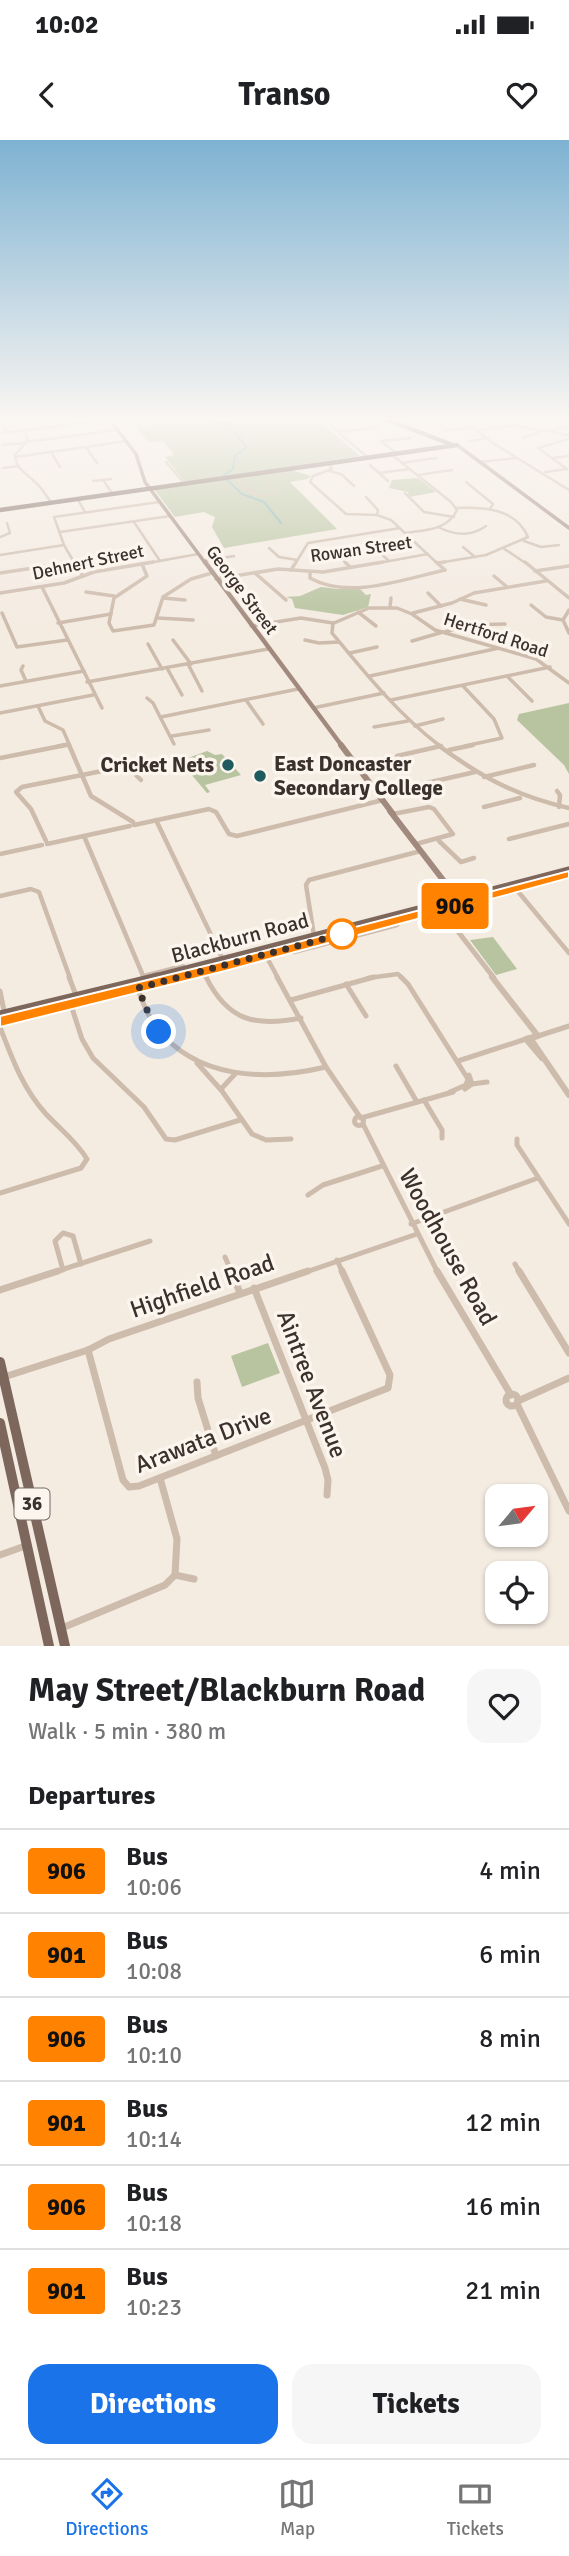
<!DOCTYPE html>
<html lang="en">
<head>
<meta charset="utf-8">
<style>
  body { margin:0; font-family:Signika,sans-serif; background:#f6f6f6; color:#202124; height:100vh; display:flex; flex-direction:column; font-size:26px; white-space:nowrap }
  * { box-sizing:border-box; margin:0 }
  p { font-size:23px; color:#757577 }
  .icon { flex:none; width:38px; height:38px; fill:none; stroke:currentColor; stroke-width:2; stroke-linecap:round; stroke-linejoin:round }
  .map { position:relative; height:1506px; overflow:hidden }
  .drawer { display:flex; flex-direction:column; background:#fff; flex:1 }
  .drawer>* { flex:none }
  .badge { padding:0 14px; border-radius:5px; font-size:24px; line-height:46px }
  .needle { width:46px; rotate:61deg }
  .buttons { position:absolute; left:485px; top:1344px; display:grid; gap:14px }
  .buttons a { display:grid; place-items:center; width:63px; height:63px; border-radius:14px; background:#fff; box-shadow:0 2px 5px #0004; font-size:35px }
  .you { position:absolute; width:35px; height:35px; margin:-18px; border:5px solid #fff; border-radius:50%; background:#1a73e8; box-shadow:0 0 0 10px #1a73e833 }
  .map>.badge { position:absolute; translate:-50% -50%; box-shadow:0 0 0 4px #fff }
  h2 { padding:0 28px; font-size:26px; line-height:63px }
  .round { display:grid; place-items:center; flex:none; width:74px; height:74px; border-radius:21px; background:#f6f6f6 }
  .summary { display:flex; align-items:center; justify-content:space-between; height:119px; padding:0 28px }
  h1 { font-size:33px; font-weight:800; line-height:52px }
  .action { display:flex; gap:14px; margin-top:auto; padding:14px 28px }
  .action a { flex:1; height:80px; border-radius:21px; background:#1a73e8; color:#fff; font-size:28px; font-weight:800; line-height:80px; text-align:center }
  .action a+a { background:#f6f6f6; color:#202124 }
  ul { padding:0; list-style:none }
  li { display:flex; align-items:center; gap:21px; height:84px; padding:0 28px; border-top:2px solid #e0e0e0 }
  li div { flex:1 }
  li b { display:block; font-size:26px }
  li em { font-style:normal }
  li .badge { min-width:77px; font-weight:700; text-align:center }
  .status { display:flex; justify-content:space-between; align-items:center; height:49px; padding:0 35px; background:#fff; direction:ltr }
  .status svg { height:19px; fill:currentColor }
  header { display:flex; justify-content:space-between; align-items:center; height:91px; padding:0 28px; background:#fff; font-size:32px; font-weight:800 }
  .dock { display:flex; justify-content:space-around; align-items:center; height:98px; border-top:2px solid #e0e0e0; background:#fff; font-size:19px; color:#757577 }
  .dock a { display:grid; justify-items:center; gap:4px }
  .dock .current { color:#1a73e8 }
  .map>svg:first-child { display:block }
  .green { fill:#b8c4a0 }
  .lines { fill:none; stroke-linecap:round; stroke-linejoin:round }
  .stream { stroke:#7fb0b2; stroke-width:2 }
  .minor-far4 { stroke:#cdbbac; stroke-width:2.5 }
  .minor-far3 { stroke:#cdbbac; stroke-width:3.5 }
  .minor-far2 { stroke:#cdbbac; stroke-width:4.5 }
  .minor-far1 { stroke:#cdbbac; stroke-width:5 }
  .minor { stroke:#cdbbac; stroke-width:7 }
  .tertiary-far1 { stroke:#cdbbac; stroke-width:5 }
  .tertiary { stroke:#cdbbac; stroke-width:6 }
  .secondary-far2 { stroke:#a18a7d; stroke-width:3.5 }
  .secondary-far1 { stroke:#a18a7d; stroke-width:4.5 }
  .secondary { stroke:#a18a7d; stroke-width:6 }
  .primary-far3 { stroke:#7d675c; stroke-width:4.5 }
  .primary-far2 { stroke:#7d675c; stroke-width:7 }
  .primary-far1 { stroke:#7d675c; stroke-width:9 }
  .primary { stroke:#7d675c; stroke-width:10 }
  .line { fill:#ff8200; stroke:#fff; stroke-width:2 }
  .walk { stroke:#3b302b; stroke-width:7; stroke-dasharray:0 12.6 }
  .poi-dot { fill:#1f5a5e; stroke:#fbf5ee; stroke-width:2.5 }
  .stop-dot { fill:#fff; stroke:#ff8200; stroke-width:3.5 }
  .labels { text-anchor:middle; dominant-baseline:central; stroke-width:7; stroke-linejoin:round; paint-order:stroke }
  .far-street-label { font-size:18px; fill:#3b302b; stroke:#fbf5ee }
  .shield { fill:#fbf5ee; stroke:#756b66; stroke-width:2 }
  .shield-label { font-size:19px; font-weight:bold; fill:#3b302b }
  .poi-label { font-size:21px; font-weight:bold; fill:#3b302b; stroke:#fbf5ee; text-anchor:start }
  .street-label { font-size:21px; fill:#3b302b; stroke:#fbf5ee }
  .near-street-label { font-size:24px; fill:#3b302b; stroke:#fbf5ee }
</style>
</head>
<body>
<div class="status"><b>10:02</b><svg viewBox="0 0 49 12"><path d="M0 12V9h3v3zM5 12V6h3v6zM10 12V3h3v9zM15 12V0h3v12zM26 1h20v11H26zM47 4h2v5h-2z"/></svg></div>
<header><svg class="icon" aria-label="back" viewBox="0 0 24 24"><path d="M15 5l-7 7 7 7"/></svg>Transo<svg class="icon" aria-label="heart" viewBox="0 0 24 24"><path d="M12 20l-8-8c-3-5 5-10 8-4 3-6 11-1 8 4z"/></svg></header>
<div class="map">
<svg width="569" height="1506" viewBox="0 0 569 1506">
  <rect width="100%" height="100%" fill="#f4ebe1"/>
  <g class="green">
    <path d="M147,279H317L360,316L185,342L165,317L174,315L163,301L148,302L137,288L153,286Z"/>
    <path d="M287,329L311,336L307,339L290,342L337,389L224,408L212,387L215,377L204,372L175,377L154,349Z"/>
    <path d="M418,338L436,352L409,357L408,352L389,348L392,340Z"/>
    <path d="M321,447L338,449L358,447L366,455L371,454L368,467L343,475L295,468L292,459L286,457L300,456Z"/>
    <path d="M569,563V634L564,625L517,580L519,574Z"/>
    <path d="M207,611L215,615L222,614L241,635L205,645L210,652L207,653L180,621Z"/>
    <path d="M493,797L517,829L496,835L470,800Z"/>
    <path d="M268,1203L280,1233L242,1247L231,1216Z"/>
  </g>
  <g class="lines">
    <g class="stream">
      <path d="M209,279L230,287L247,307L235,316L233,329L224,335"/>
      <path d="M227,340L242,354L264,362L281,383"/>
    </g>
    <g class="minor-far4">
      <path d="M135,279L141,286"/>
      <path d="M323,279L367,317"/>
      <path d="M408,279H433"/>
      <path d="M433,279L445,290L474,288"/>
      <path d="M465,279L488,300L569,350"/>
      <path d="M502,279L517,286L569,295"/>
      <path d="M0,280L7,292"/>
      <path d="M24,290L28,300L15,315C16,330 27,333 36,343C42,348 46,356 51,362"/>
      <path d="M479,290L512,286"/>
      <path d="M551,291L569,286"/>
      <path d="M339,292L380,287"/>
      <path d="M0,293L119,279"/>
      <path d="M523,298L544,290"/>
      <path d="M470,301L490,298"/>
      <path d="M26,302L118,290"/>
      <path d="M3,305L24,303"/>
      <path d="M86,307L97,323"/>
      <path d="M51,312L60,327"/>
      <path d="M391,314L451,362L457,370C448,390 425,390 406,393"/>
      <path d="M397,314L381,301L410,298"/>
      <path d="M15,317L127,301"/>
      <path d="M553,318L569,316"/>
      <path d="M166,322L184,343"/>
      <path d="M479,322L516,318"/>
      <path d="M329,323L332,329L313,336L310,342L346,374L377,375L391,380L438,424"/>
      <path d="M402,323L436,318"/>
      <path d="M370,325L388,341"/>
      <path d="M3,328L19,326"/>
      <path d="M567,329L538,308L569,299"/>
      <path d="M329,331L341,334L354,346"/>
      <path d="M545,332L567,329"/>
      <path d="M379,333L410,329"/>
      <path d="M235,335C244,350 253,357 271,355L273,353L268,344"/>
      <path d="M418,335L452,330"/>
      <path d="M103,340L111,339"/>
      <path d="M93,341L103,340L112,353"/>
      <path d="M466,342L493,364L490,369"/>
      <path d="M405,353L424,372L454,377"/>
      <path d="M366,357L378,370L377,375"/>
      <path d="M77,358L85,372"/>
      <path d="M134,382L160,421"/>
      <path d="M438,387C454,395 471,397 486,386"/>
      <path d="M60,392L170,376"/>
      <path d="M0,397L10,393L7,383"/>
      <path d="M524,401L541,407L559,405"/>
      <path d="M463,407L475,417"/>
      <path d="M269,408L279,417L297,420"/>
      <path d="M503,408L527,424"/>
      <path d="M377,410L388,420"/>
      <path d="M0,415L64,405"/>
      <path d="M339,416L347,424"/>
      <path d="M204,421L234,416"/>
      <path d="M438,423L486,415L528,397C516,368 483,367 456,368"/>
      <path d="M63,424L73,422"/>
      <path d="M75,424L64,405L54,377L159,362"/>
      <path d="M143,424L198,414"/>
      <path d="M295,424L308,403L400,388"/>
      <path d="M373,424L428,414"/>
    </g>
    <g class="minor-far3">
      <path d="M74,422L83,436"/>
      <path d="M345,422L350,427"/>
      <path d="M436,422L445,430"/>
      <path d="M525,422L569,458"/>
      <path d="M438,423L445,422"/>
      <path d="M142,424L147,436L114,458L109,483L113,491L154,485L163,457L191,439L212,433"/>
      <path d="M291,430L296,422"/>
      <path d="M535,431L569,426"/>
      <path d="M310,432V438C349,460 404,439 445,430"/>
      <path d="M0,433L73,422"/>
      <path d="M255,433L286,460"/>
      <path d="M494,436L506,446"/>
      <path d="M216,439L278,429L323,432L383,422"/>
      <path d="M42,447L102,568"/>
      <path d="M86,452L114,456"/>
      <path d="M0,453L64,443L94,432L153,422"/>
      <path d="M428,453L441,466"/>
      <path d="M163,458L185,460"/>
      <path d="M460,459L486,465"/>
      <path d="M531,465L546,477L563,480"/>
      <path d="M390,467L391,458"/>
      <path d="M569,470L563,480L569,493"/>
      <path d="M358,472L376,486"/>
      <path d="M2,473L17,507L67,500"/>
      <path d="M413,473L452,463L474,453L546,441"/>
      <path d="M158,478L193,480"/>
      <path d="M58,483L111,474"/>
      <path d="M333,483L332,493C365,533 399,575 440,606"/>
      <path d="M334,483L369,468H397L412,474L435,490L536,519L569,543"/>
      <path d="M251,486L301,478L333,483"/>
      <path d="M445,492L467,485L505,484"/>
      <path d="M173,500L191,524"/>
      <path d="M305,500L319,503L339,502"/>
      <path d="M412,501L443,492"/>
      <path d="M148,504L162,529"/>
      <path d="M515,512L527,502"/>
      <path d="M350,513L377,507"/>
      <path d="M188,524L202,551"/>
      <path d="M23,526L21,530L26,541"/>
      <path d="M167,528L182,555"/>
      <path d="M370,536L499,508"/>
      <path d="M508,537L532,561"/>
      <path d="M87,542L268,509"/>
      <path d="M0,546L84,531"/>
      <path d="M463,546L494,579L502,598L465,606"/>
      <path d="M147,558L153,563L174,604"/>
      <path d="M246,560L263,584"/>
      <path d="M391,560L550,527"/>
      <path d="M38,566L45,581L63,590L70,606"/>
      <path d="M313,568L384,553"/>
      <path d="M0,573L93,555"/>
      <path d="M161,577L298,549"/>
      <path d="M415,586L443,579"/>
      <path d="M374,587L408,581"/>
      <path d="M172,596L209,590"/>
      <path d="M58,606L69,604"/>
    </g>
    <g class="minor-far2">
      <path d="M69,605L91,656L133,682"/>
      <path d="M438,605C481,637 516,656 569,668"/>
      <path d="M449,610L473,605"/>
      <path d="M397,616L441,606"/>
      <path d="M0,618L66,605"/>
      <path d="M82,635L127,626L141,640"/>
      <path d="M484,637L534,625"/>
      <path d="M557,651L560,655L559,667"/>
      <path d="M378,654L475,632"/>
      <path d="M484,667L520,658"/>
      <path d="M393,674L429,667L434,669L453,694L416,704"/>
      <path d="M156,680L224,822"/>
      <path d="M134,685L209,669L216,672L229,694L237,696L383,660"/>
      <path d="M84,696L144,838"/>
      <path d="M509,699L569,684"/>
      <path d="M46,701L31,669L16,652L22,647L82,635"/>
      <path d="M439,701L461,722L474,718"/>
      <path d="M47,704L130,686"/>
      <path d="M0,714L42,705"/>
      <path d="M516,749L569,813"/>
      <path d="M0,756L31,749L39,752L70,838"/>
      <path d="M314,796L306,745L309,740L421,711"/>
      <path d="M281,811L294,812L397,785L401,780"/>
      <path d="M265,814L278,838"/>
      <path d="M202,829L207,838"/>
      <path d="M144,836L183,826"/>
      <path d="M368,838L398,834L402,838"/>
    </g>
    <g class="minor-far1">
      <path d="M69,837L77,858"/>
      <path d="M143,837L145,841"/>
      <path d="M206,837C228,881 255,887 301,878"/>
      <path d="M277,837L326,927L360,977"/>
      <path d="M401,837L408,844L468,939L466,945L450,952"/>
      <path d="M346,844L366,876"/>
      <path d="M137,847C142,860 147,875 156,887C197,940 266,941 326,927"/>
      <path d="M0,851L4,871L7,873"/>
      <path d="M291,860L374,837"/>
      <path d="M71,865L82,899L93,918L144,967L166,999L175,1000L240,980"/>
      <path d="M0,887C12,918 23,949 46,974C61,990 76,1001 87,1019L81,1028L0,1053"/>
      <path d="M538,896L569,886"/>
      <path d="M458,921L526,899"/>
      <path d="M197,923L222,951L252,994L266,1000L291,999"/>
      <path d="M396,926L417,962"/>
      <path d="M472,944L487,942"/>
      <path d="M221,949L236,933"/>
      <path d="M465,949L472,944L469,935"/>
      <path d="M424,960L442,990V998"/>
      <circle cx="359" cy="981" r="4.5"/>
      <path d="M361,978L453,952"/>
      <path d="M363,984L438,1133"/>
      <path d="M517,999V1005L569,1084"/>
      <path d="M308,1055L323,1045L382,1026"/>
      <path d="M411,1084L538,1038"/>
      <path d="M225,1117L232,1133"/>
      <path d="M337,1120L343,1133"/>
      <path d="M515,1124L520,1133"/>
      <path d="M63,1130L55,1101L63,1093L73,1096L81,1124"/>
      <path d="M52,1133L150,1101"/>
      <path d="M303,1133L417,1094"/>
    </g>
    <g class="minor">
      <path d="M231,1131L240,1153"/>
      <path d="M437,1131L511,1255"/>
      <path d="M519,1131L569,1213"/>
      <path d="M254,1148L325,1328L328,1340L327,1355"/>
      <path d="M0,1150L58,1131"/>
      <path d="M88,1210L123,1340L129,1347L139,1346L388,1248L390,1235L342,1131"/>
      <path d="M4,1237L88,1210L109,1199L308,1131"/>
      <path d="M197,1242L198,1258L216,1316"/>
      <circle cx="512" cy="1260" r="6"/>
      <path d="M518,1261L569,1238"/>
      <path d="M517,1264L569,1371"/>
      <path d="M160,1338L177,1399L175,1435"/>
      <path d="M0,1415L25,1406"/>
      <path d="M175,1435L194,1439"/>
      <path d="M62,1488L165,1445L175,1435"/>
    </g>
    <path class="tertiary-far1" d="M439,767L494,838"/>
    <g class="tertiary">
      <path d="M492,837L538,896L526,899L542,918"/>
      <path d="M530,898L569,955"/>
    </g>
    <g class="secondary-far2">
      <path d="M109,279L136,314L145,342L206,424"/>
      <path d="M457,305L569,388"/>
    </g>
    <path class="secondary-far1" d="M205,422L342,606"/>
    <g class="secondary">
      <path d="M341,605L393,674"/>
      <path d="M390,671L460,762"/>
    </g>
    <g class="primary-far3">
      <path d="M385,279L453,305"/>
      <path d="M0,370L457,305"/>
    </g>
    <g class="primary-far2">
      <path d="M151,838L569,730"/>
      <path d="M174,838L569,735"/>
    </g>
    <g class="primary-far1">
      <path d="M0,875L158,837"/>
      <path d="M0,881L182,837"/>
    </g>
    <g class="primary">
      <path d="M0,1222L65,1506"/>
      <path d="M0,1283L49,1506"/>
    </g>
  </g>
  <linearGradient id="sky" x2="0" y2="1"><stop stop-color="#7eb2d2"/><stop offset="0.57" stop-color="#faf6f2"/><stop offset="1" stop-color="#faf6f2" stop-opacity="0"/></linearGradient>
  <rect width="569" height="489" fill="url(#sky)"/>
  <path class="line" d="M569,731V738L225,831L0,887V876L225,821Z"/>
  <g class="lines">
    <path class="walk" d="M159,892L150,877L138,848L342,794"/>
  </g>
  <g class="poi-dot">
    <circle cx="228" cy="625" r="7"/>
    <circle cx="260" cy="636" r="7"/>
  </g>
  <circle class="stop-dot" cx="342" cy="794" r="14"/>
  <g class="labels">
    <g class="far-street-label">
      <text transform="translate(361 409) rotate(-8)">Rowan Street</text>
      <text transform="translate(88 422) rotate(-12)">Dehnert Street</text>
      <text transform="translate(242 450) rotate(53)">George Street</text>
      <text transform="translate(496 495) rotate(18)">Hertford Road</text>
    </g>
    <rect class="shield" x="14.5" y="1348.5" width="35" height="31" rx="5"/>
    <g class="shield-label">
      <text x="32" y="1364">36</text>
    </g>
    <g class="poi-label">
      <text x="274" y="624">East Doncaster<tspan x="274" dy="24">Secondary College</tspan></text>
      <text x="214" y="625" text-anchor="end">Cricket Nets</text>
    </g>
    <g class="street-label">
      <text transform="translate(240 798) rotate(-15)">Blackburn Road</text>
    </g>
    <g class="near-street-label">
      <text transform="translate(448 1107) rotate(61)">Woodhouse Road</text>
      <text transform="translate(202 1146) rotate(-19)">Highfield Road</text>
      <text transform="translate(312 1244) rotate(69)">Aintree Avenue</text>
      <text transform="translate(203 1300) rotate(-21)">Arawata Drive</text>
    </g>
  </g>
</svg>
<div class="buttons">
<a><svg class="needle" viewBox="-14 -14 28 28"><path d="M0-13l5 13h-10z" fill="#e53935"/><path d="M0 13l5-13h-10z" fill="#757577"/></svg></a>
<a><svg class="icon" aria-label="locate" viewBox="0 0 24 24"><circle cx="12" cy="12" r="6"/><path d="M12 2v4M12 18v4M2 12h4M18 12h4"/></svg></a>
</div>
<div class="you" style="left:159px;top:892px"></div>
<b class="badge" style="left:455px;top:766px;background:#ff8200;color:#111">906</b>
</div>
<section class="drawer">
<div class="summary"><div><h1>May Street/Blackburn Road</h1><p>Walk · 5 min · 380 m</p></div><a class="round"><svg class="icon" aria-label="heart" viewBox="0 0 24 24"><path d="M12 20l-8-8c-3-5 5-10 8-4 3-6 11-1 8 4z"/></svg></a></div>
<h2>Departures</h2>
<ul>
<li><span class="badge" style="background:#ff8200;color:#111">906</span><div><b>Bus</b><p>10:06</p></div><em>4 min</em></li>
<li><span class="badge" style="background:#ff8200;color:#111">901</span><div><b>Bus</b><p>10:08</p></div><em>6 min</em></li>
<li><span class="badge" style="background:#ff8200;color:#111">906</span><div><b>Bus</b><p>10:10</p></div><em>8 min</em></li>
<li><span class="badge" style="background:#ff8200;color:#111">901</span><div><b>Bus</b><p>10:14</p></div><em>12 min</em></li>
<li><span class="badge" style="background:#ff8200;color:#111">906</span><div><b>Bus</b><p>10:18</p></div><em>16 min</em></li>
<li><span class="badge" style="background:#ff8200;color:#111">901</span><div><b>Bus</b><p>10:23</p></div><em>21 min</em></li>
</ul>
<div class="action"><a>Directions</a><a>Tickets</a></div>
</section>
<nav class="dock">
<a class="current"><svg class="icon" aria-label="directions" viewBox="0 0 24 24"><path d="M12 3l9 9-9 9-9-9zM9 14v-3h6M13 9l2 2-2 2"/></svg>Directions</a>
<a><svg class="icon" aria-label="map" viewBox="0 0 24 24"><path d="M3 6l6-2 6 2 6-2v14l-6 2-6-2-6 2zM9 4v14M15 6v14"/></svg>Map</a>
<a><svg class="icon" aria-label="tickets" viewBox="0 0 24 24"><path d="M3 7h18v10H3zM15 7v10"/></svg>Tickets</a>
</nav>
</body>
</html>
